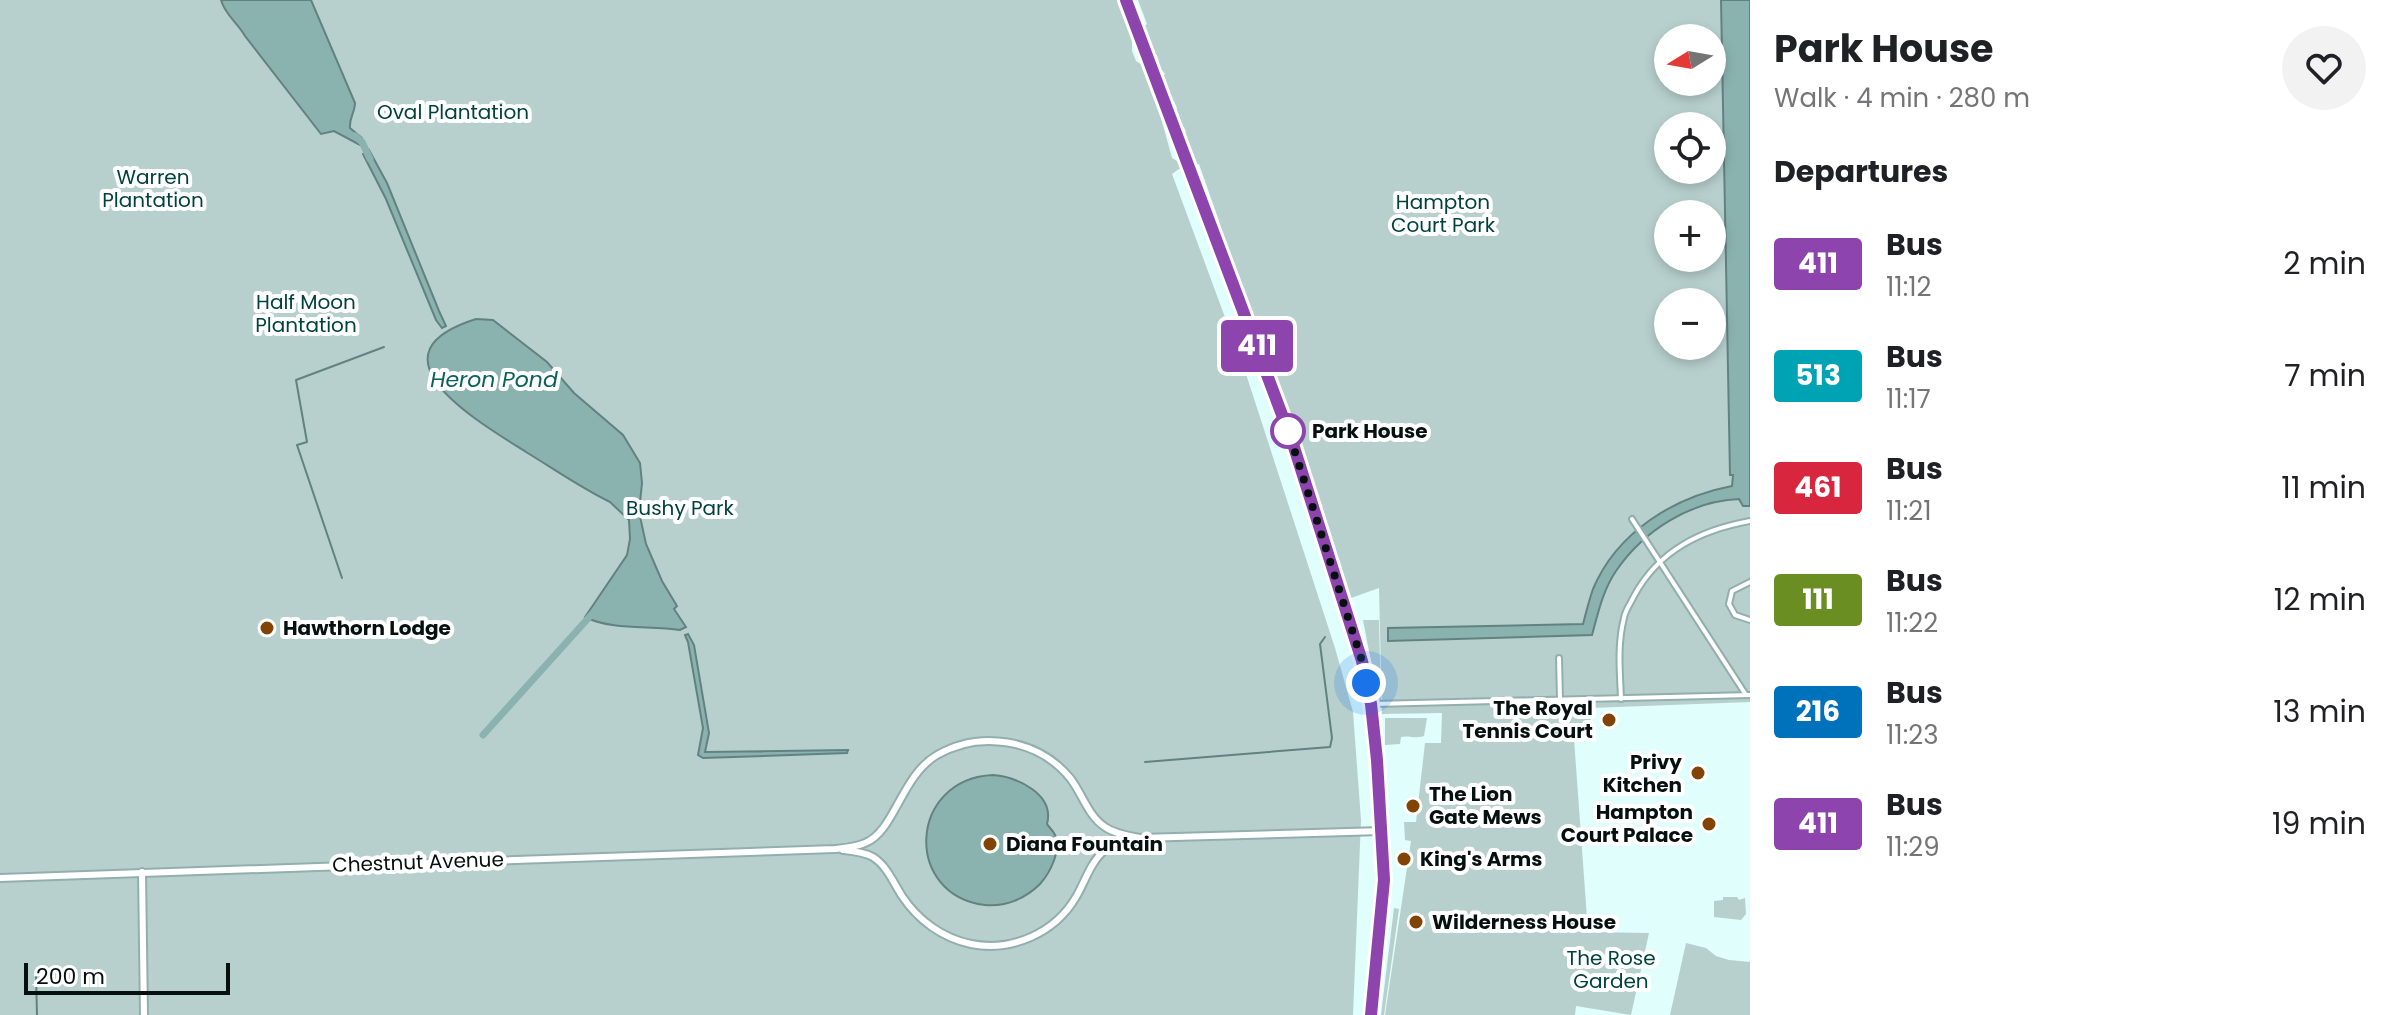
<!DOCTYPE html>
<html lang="en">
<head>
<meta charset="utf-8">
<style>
  body { margin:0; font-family:Poppins,sans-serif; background:#f2f2f2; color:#202124; height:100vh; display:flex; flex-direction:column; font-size:30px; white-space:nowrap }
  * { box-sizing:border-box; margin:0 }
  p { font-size:26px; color:#757577 }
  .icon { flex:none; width:44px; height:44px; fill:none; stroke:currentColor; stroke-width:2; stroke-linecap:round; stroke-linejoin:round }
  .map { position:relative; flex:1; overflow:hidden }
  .details { display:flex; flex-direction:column; background:#fff; width:640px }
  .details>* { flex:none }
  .badge { padding:0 16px; border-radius:6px; font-size:28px; line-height:52px }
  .needle { width:52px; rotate:259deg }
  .tools { position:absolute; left:1654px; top:24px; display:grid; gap:16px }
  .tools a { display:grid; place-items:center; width:72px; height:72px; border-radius:50%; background:#fff; box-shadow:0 4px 12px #0003; font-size:40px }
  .scale { position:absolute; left:24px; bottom:20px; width:206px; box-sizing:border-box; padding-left:8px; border:4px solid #06100f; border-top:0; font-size:22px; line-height:28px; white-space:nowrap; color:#06100f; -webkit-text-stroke:6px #fff; paint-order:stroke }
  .you { position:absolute; width:40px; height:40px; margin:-20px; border:6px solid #fff; border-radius:50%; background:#1a73e8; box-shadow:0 0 0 12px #1a73e833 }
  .map>.badge { position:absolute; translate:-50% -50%; box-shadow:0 0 0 4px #fff }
  h2 { padding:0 24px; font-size:30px; line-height:72px }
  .round { display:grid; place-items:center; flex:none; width:84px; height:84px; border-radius:42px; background:#f2f2f2 }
  .summary { display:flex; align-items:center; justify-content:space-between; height:136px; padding:0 24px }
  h1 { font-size:38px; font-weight:700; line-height:60px }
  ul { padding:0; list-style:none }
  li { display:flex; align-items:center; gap:24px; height:112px; padding:0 24px }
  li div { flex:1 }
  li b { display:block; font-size:30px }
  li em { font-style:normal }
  li .badge { min-width:88px; font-weight:700; text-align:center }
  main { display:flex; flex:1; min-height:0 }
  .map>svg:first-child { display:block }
  .green { fill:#b7d0ce; fill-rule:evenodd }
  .water { fill:#8ab3b0; stroke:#628280; stroke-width:2 }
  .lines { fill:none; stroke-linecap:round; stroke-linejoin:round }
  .stream { stroke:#628280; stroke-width:2 }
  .canal { stroke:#8ab3b0; stroke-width:7 }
  .pedestrian-casing { stroke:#92afad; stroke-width:8 }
  .minor-casing { stroke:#92afad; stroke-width:10 }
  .primary-casing { stroke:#92afad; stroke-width:13 }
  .pedestrian { stroke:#fff; stroke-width:4 }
  .minor { stroke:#fff; stroke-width:6 }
  .primary { stroke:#fff; stroke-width:9 }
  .line-casing { stroke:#fff; stroke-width:18 }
  .line { stroke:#8e44ad; stroke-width:12 }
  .walk { stroke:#06100f; stroke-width:8; stroke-dasharray:0 14.4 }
  .stop-dot { fill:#fff; stroke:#8e44ad; stroke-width:4 }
  .poi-dot { fill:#824404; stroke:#fff; stroke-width:3 }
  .labels { text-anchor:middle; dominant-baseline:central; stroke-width:8; stroke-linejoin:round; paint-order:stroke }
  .park-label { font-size:20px; fill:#004240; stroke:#fff }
  .stop-label { font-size:20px; font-weight:bold; fill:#06100f; stroke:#fff; text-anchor:start }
  .poi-label { font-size:20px; font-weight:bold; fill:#06100f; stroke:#fff; text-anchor:start }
  .street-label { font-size:20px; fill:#06100f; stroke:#fff }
  .water-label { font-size:22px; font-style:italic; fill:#09615e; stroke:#fff }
</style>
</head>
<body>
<main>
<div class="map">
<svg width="1750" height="1015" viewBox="0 0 1750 1015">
  <rect width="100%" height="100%" fill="#dffefc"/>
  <g class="green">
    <path d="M0,0H1120L1132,37V51L1136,61L1142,65L1154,92L1172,158L1179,162L1182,167L1172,174L1246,374L1335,648L1353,712L1361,820L1353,1015H0Z"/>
    <path d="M1138,0H1750V702L1591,708L1590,738L1574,739L1588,932L1649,933L1631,1015L1576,1006L1575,1015H1385L1411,841L1405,840L1404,822H1416L1425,743H1441L1442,713L1382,714L1379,588L1351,598L1314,482L1275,373H1271L1256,321L1249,316L1245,299L1247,297L1230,263L1217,222L1219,221L1199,164L1196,165L1181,137L1186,132L1184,127H1178L1172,113L1177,108L1174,101L1167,99L1158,79L1165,74L1163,71L1157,72L1155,65L1159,62L1157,55L1148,51L1141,29L1147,24ZM1668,38H1712V82H1668ZM1668,126H1712V170H1668ZM1668,214H1712V258H1668ZM1668,302H1712V346H1668Z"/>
    <path d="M1363,620H1379L1381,703H1379Z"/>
    <path d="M1385,718H1427L1424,736C1416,739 1408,735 1401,737L1400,744L1385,745Z"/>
    <path d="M1723,897H1737L1739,900L1745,898L1746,914L1741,920L1714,917V901L1723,900Z"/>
    <path d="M1394,908L1399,909L1384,1015H1381Z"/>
    <path d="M1686,943L1706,948L1716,956L1729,960L1750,962V1015H1670Z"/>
  </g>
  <g class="water">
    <path d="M221,0H311L355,103C355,112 349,118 350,128L362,138L360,145L334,131L321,134L245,36C238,23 225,15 221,0Z"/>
    <path d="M1721,0H1750V506H1743L1739,499C1691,501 1644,530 1616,571C1603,590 1598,613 1592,635L1388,641V628L1583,624C1586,613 1589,600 1593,589C1617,532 1674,497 1732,486L1733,475H1730Z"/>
    <path d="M369,150L387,183L439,311L446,326L442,328L436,320L386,199L363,154Z"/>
    <path d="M476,319L493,320L547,362L574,393L623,435L640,463L642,483L639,512L646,544L662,581L677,606L674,609L686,627L680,630C650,625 613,631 585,617L627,555L630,539L629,520L610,502C581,488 554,469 526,452C479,422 362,355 476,319Z"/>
    <path d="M688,634L694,645L709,733L705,752L848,750L847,753L703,758L698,755L703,728L688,642L685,635Z"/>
    <path d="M993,775C1017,777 1055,794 1047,824C1049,827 1052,830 1054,833C1063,848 1050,873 1040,884C1025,899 1005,907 985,905C903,895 908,779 993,775Z"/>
  </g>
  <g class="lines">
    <g class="stream">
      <path d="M342,578L297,445L307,442L296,380L384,347"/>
      <path d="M1145,762L1330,747L1332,738L1320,644L1325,637"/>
      <path d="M36,974L37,1015"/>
    </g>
    <g class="canal">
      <path d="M355,136L362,142L370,159"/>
      <path d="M483,735L592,614"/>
    </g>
    <g class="pedestrian-casing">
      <g id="pedestrian">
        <path d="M1632,519L1746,695"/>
        <path d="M1750,582L1732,591L1729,604L1735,615L1750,620"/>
        <path d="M1559,658L1560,700"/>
        <path d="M1621,699C1620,672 1617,645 1624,618C1625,610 1631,603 1634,596C1659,550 1701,530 1750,521"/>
        <path d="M1373,704L1750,695"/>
      </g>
    </g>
    <g class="minor-casing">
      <g id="minor">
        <path d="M843,850C853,851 864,852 873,857C887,866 893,882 902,896C918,920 942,938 971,944C1012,952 1055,933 1076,897C1085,882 1091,861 1105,850C1114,843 1129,841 1140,838L1382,831"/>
        <path d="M142,872L144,1015"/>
        <path d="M0,878L835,849C845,848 856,847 865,843C895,831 901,776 937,755C980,730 1038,739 1070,778C1082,793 1088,816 1105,827C1115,834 1129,836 1140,838"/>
      </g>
    </g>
    <g class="primary-casing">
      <path id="primary" d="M1126,0L1293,444L1362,661L1371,704L1377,760L1384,880L1371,1015"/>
    </g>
    <use href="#pedestrian" class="pedestrian"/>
    <use href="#minor" class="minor"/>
    <use href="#primary" class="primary"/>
  </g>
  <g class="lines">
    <g class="line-casing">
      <path id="line" d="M1126,0L1293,444L1362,661L1371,704L1377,760L1384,880L1371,1015"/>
    </g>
    <use href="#line" class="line"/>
    <path class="walk" d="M1288,431L1285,421L1362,661L1366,683"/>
  </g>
  <circle class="stop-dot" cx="1288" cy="431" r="16"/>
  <g class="poi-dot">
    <circle cx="267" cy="628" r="8"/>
    <circle cx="1609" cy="720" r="8"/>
    <circle cx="1698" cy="773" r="8"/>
    <circle cx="1413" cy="806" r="8"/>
    <circle cx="1709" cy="824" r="8"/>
    <circle cx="990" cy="844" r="8"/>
    <circle cx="1404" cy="859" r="8"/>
    <circle cx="1416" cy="922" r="8"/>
  </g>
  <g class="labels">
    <g class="park-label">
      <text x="453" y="112">Oval Plantation</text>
      <text x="153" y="177">Warren<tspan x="153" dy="23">Plantation</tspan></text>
      <text x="1443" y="202">Hampton<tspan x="1443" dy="23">Court Park</tspan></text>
      <text x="306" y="302">Half Moon<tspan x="306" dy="23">Plantation</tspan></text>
      <text x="680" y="508">Bushy Park</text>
      <text x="1611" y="958">The Rose<tspan x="1611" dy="23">Garden</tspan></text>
    </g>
    <g class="stop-label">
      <text x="1312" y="431">Park House</text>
    </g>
    <g class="poi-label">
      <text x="283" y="628">Hawthorn Lodge</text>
      <text x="1593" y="708" text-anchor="end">The Royal<tspan x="1593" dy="23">Tennis Court</tspan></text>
      <text x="1682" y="762" text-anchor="end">Privy<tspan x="1682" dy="23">Kitchen</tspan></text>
      <text x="1429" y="794">The Lion<tspan x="1429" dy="23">Gate Mews</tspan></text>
      <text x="1693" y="812" text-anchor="end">Hampton<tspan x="1693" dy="23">Court Palace</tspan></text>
      <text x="1006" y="844">Diana Fountain</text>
      <text x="1420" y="859">King's Arms</text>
      <text x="1432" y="922">Wilderness House</text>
    </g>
    <g class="street-label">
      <text transform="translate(418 862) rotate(-2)">Chestnut Avenue</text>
    </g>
    <g class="water-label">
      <text x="494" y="379">Heron Pond</text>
    </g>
  </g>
</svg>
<div class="tools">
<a><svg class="needle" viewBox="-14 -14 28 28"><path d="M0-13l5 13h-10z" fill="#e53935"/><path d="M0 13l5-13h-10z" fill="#757577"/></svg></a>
<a><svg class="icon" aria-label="locate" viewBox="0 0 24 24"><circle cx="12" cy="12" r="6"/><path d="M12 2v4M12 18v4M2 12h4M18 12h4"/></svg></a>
<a>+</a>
<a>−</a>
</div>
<div class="scale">200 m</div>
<div class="you" style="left:1366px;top:683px"></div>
<b class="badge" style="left:1257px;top:346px;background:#8e44ad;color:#fff">411</b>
</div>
<section class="details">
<div class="summary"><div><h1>Park House</h1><p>Walk · 4 min · 280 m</p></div><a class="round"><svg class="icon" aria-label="heart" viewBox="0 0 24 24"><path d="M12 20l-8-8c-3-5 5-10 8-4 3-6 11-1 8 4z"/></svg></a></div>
<h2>Departures</h2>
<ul>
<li><span class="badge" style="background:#8e44ad;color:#fff">411</span><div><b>Bus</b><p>11:12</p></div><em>2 min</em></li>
<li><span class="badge" style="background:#00a3b4;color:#fff">513</span><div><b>Bus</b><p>11:17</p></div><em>7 min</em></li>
<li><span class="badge" style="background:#d7263d;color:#fff">461</span><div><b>Bus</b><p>11:21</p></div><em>11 min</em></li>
<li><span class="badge" style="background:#6b8e23;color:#fff">111</span><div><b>Bus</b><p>11:22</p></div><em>12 min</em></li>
<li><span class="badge" style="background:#0072bc;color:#fff">216</span><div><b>Bus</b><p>11:23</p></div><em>13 min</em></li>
<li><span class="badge" style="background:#8e44ad;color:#fff">411</span><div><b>Bus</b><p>11:29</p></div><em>19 min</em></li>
</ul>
</section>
</main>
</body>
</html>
